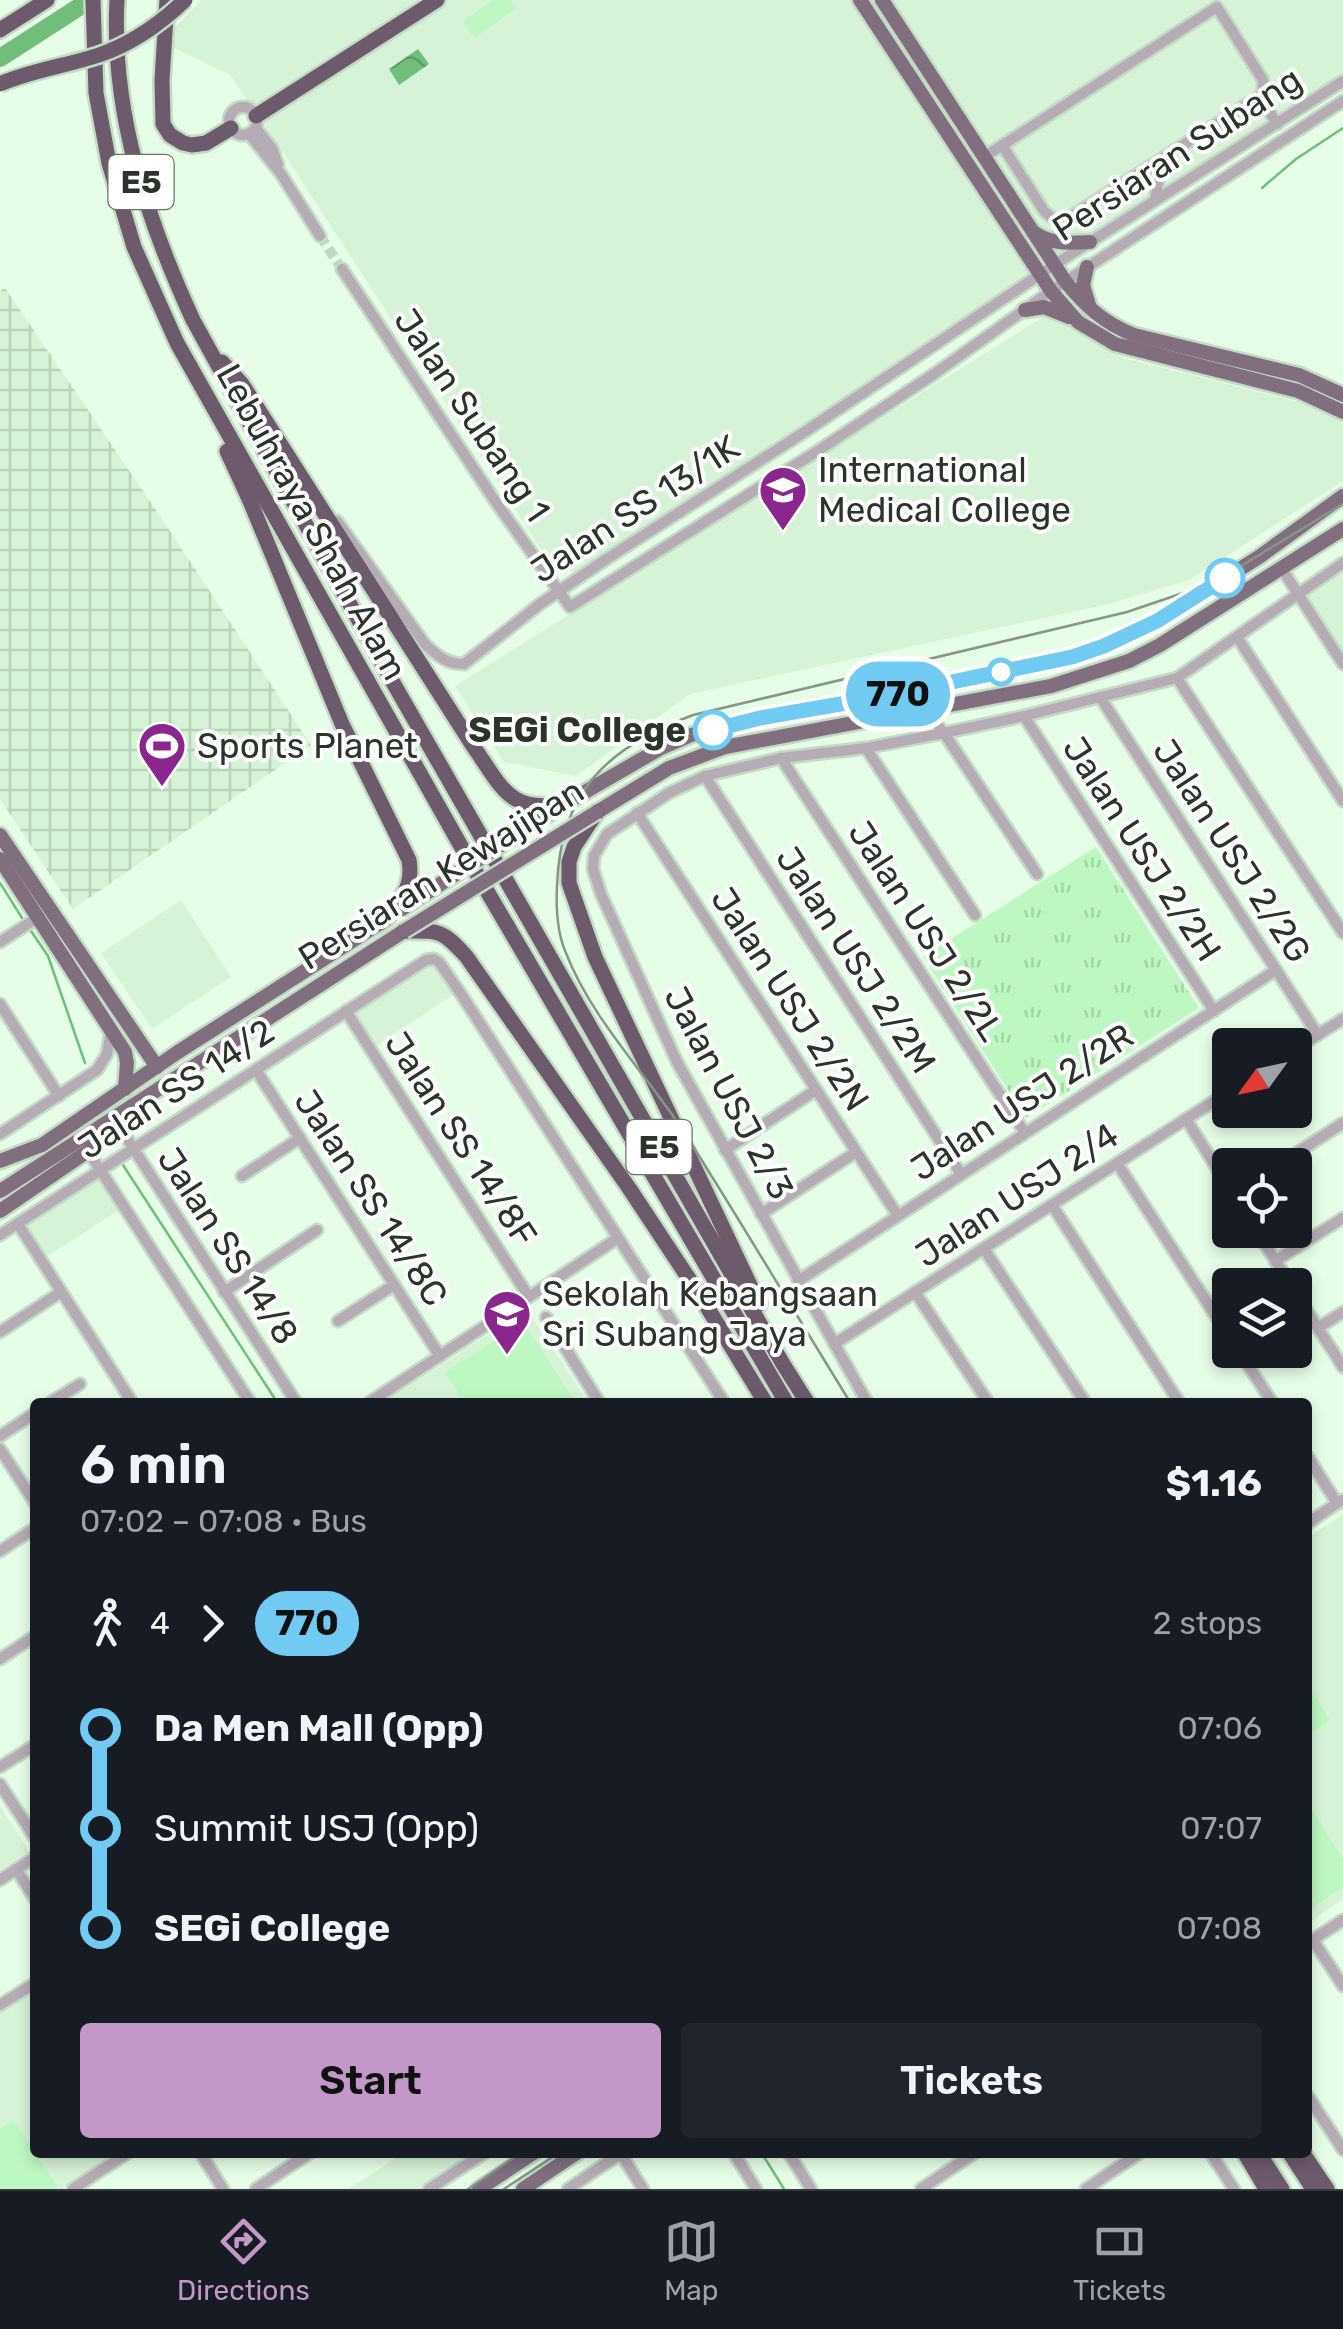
<!DOCTYPE html>
<html lang="en">
<head>
<meta charset="utf-8">
<style>
  body { margin:0; font-family:Rubik,sans-serif; background:#20242c; color:#f1f3f6; height:100vh; display:flex; flex-direction:column; font-size:38px; white-space:nowrap }
  * { box-sizing:border-box; margin:0 }
  p { font-size:32px; color:#9ea1a6 }
  .icon { flex:none; width:55px; height:55px; fill:none; stroke:currentColor; stroke-width:2; stroke-linecap:round; stroke-linejoin:round }
  .map { position:relative; flex:1; overflow:hidden }
  .side { position:absolute; left:30px; top:1398px; width:1282px; height:760px; display:flex; flex-direction:column; background:#171b24; border-radius:10px; box-shadow:0 5px 15px #0003 }
  .side>* { flex:none }
  .badge { padding:0 20px; border-radius:32px; font-size:35px; line-height:65px }
  .needle { width:65px; rotate:237deg }
  .buttons { position:absolute; left:1212px; top:1028px; display:grid; gap:20px }
  .buttons a { display:grid; place-items:center; width:100px; height:100px; border-radius:10px; background:#171b24; box-shadow:0 5px 15px #0003; font-size:50px }
  .map>.badge { position:absolute; translate:-50% -50%; box-shadow:0 0 0 5px #fff }
  .legs { display:flex; align-items:center; gap:15px; height:110px; padding:0 50px; font-size:32px }
  .legs p { margin-inline-start:auto }
  .overview { display:flex; align-items:center; justify-content:space-between; height:170px; padding:0 50px }
  h1 { font-size:55px; font-weight:600; line-height:75px }
  .primary-button { display:flex; gap:20px; margin-top:auto; padding:20px 50px }
  .primary-button a { flex:1; height:115px; border-radius:10px; background:#c397c7; color:#111; font-size:40px; font-weight:600; line-height:115px; text-align:center }
  .primary-button a+a { background:#20242c; color:#f1f3f6 }
  ul { padding:0 50px; list-style:none }
  li { display:flex; align-items:center; gap:35px; height:100px; font-size:38px }
  li i { display:grid; place-items:center; width:15px; height:100%; margin:0 12px; background:currentColor }
  li i::after { content:''; width:25px; height:25px; margin:-12px; border:8px solid; border-radius:50%; background:#171b24 }
  li p { margin-inline-start:auto }
  li:first-child i { background:linear-gradient(#0000 50%,currentColor 0) }
  li:last-child i { background:linear-gradient(currentColor 50%,#0000 0) }
  .menu { display:flex; justify-content:space-around; align-items:center; height:140px; border-top:2px solid #363941; background:#171b24; font-size:28px; color:#9ea1a6 }
  .menu a { display:grid; justify-items:center; gap:5px }
  .menu .selected { color:#c397c7 }
  .map>svg:first-child { display:block }
  .built { fill:#d6f3d7 }
  .industrial { fill:url(#industrial-grid) }
  .grass { fill:url(#grass-tufts) }
  .garden { fill:#bdf8c2 }
  .water { fill:url(#water-waves) }
  .lines { fill:none; stroke-linecap:round; stroke-linejoin:round }
  .stream { stroke:#71be7b; stroke-width:2.5 }
  .river { stroke:#71be7b; stroke-width:18 }
  .minor-tunnel { stroke:#c1d6c1; stroke-width:10; stroke-dasharray:10 5; stroke-linecap:butt }
  .minor-casing { stroke:#c4dac5; stroke-width:15 }
  .major-casing { stroke:#c4dac5; stroke-width:19 }
  .highway-casing { stroke:#c4dac5; stroke-width:20 }
  .minor { stroke:#b6acb6; stroke-width:10 }
  .major { stroke:#816f80; stroke-width:14 }
  .highway { stroke:#6d5a6d; stroke-width:15 }
  .tram { stroke:#869787; stroke-width:2.5 }
  .major-bridge-casing { stroke:#c4dac5; stroke-width:19; stroke-linecap:butt }
  .highway-bridge-casing { stroke:#c4dac5; stroke-width:20; stroke-linecap:butt }
  .major-bridge { stroke:#816f80; stroke-width:14 }
  .highway-bridge { stroke:#6d5a6d; stroke-width:15 }
  .line-1-casing { stroke:#fff; stroke-width:22 }
  .line-1 { stroke:#71caf2; stroke-width:15 }
  .stop-1-dot { fill:#fff; stroke:#71caf2; stroke-width:5 }
  .labels { text-anchor:middle; dominant-baseline:central; stroke-width:8; stroke-linejoin:round; paint-order:stroke }
  .shield { fill:#fff; stroke:#6b716b; stroke-width:2.5 }
  .shield-label { font-size:32px; font-weight:bold; fill:#2b342b }
  .street-label { font-size:35px; fill:#2b342b; stroke:#fff }
  .poi-label { font-size:35px; fill:#2b342b; stroke:#fff; text-anchor:start }
  .stop-label { font-size:35px; font-weight:bold; fill:#2b342b; stroke:#fff; text-anchor:end }
</style>
</head>
<body>
<div class="map">
<svg width="1343" height="2189" viewBox="0 0 1343 2189">
  <defs>
    <pattern id="industrial-grid" width="8" height="8" patternUnits="userSpaceOnUse" patternTransform="scale(2.5)"><rect width="8" height="8" fill="#d6f3d7"/><path d="M0 4h8M4 0v8" fill="none" stroke="#b8d1b9"/></pattern>
    <pattern id="grass-tufts" width="24" height="20" patternUnits="userSpaceOnUse" patternTransform="scale(2.5)"><rect width="24" height="20" fill="#bdf8c2"/><path d="M3 7l-1-3M5 7V3M7 7l1-3M15 17l-1-3M17 17v-4M19 17l1-3" fill="none" stroke="#a3d5a7"/></pattern>
    <pattern id="water-waves" width="16" height="10" patternUnits="userSpaceOnUse" patternTransform="scale(2.5)"><rect width="16" height="10" fill="#71be7b"/><path d="M0 5q4-4 8 0t8 0" fill="none" stroke="#5d9b65"/></pattern>
  </defs>
  <rect width="100%" height="100%" fill="#e6fee7"/>
  <g class="built">
    <path d="M201,0H1343V74L578,574L550,563L271,134L230,75L172,47L171,32Z"/>
    <path d="M1054,310L1123,358L1319,407L1343,423V481L1189,580L1109,604L690,694L576,776L504,762L455,686Z"/>
    <path d="M1343,569V657L1303,595Z"/>
    <path d="M181,900L231,977L152,1029L101,953Z"/>
    <path d="M432,963L456,993L374,1047L351,1012L426,965Z"/>
    <path d="M100,1175L121,1209L44,1258L23,1225Z"/>
    <path d="M527,1309L588,1402H384Z"/>
    <path d="M1343,1514V1899L1308,1923V1538Z"/>
    <path d="M0,1806L29,1851L0,1870Z"/>
    <path d="M35,1989V2152L119,2153L63,2189H0V2012Z"/>
    <path d="M404,2153H482L426,2189H349Z"/>
  </g>
  <path class="industrial" d="M5,288L160,516L311,745L73,909L0,799V291Z"/>
  <path class="grass" d="M1096,847L1199,1008L1026,1118L923,957Z"/>
  <g class="garden">
    <path d="M493,0H511L517,8L474,38L463,21Z"/>
    <path d="M524,1322L575,1402H464L445,1372Z"/>
    <path d="M1308,1686L1330,1720L1308,1736Z"/>
    <path d="M1308,1804L1343,1859V1887L1308,1910Z"/>
    <path d="M13,2120L58,2187L55,2189H0V2129Z"/>
  </g>
  <path class="water" d="M418,49L429,64L399,85L389,69Z"/>
  <g class="lines">
    <g class="stream">
      <path d="M1262,188L1296,159L1343,128"/>
      <path d="M0,883L22,918"/>
      <path d="M31,931L48,956L85,1063"/>
      <path d="M123,1165L277,1402"/>
      <path d="M761,2152L784,2189"/>
    </g>
    <path class="river" d="M0,58L90,0"/>
    <path class="minor-tunnel" d="M320,236L342,269"/>
    <g class="minor-casing">
      <g id="minor">
        <path d="M1260,96L1277,124"/>
        <circle cx="243" cy="121" r="14"/>
        <path d="M256,128L272,148L278,165"/>
        <path d="M249,134L281,174L320,236"/>
        <path d="M984,157L1217,7L1263,80V91L1260,96L1064,221L1053,219L1044,211L1002,145"/>
        <path d="M1153,165L1159,177L1155,200"/>
        <path d="M342,269L495,501L570,607L816,452L934,374L1051,291L1343,101"/>
        <path d="M337,521L425,644C438,656 446,664 464,664L540,604L605,560L803,433L1054,265L1343,81"/>
        <path d="M1282,569L1343,664"/>
        <path d="M1237,637L1343,801"/>
        <path d="M1177,678L1343,933"/>
        <path d="M1100,697L1318,1035"/>
        <path d="M926,711L944,733L1037,874"/>
        <path d="M1024,716L1214,1011"/>
        <path d="M866,748L975,915"/>
        <path d="M781,758L1025,1133"/>
        <path d="M705,776L961,1174"/>
        <path d="M637,813L898,1216"/>
        <path d="M0,942L37,918"/>
        <path d="M0,1004L59,1096"/>
        <path d="M346,1011L529,1297"/>
        <path d="M1295,1049L1343,1019"/>
        <path d="M256,1070L440,1356"/>
        <path d="M114,1118L296,1402"/>
        <path d="M1186,1119L1230,1189"/>
        <path d="M0,1134L97,1070L107,1054L111,1031"/>
        <path d="M725,1150L816,1090"/>
        <path d="M88,1151L250,1402"/>
        <path d="M1117,1163L1230,1338"/>
        <path d="M1278,1165L1343,1123"/>
        <path d="M242,1176L300,1138"/>
        <path d="M1052,1205L1179,1402"/>
        <path d="M761,1214L856,1152"/>
        <path d="M18,1224L132,1402"/>
        <path d="M1256,1230L1291,1285"/>
        <path d="M0,1235L426,960L434,959L439,962L461,994L724,1402"/>
        <path d="M984,1249L1085,1402"/>
        <path d="M1275,1261L1343,1218"/>
        <path d="M798,1281L1276,970"/>
        <path d="M224,1292L317,1230"/>
        <path d="M915,1292L988,1402"/>
        <path d="M1295,1292L1343,1367"/>
        <path d="M546,1317L599,1402"/>
        <path d="M338,1321L394,1285"/>
        <path d="M1318,1328L1343,1312"/>
        <path d="M0,1332L61,1292"/>
        <path d="M834,1344L1230,1091"/>
        <path d="M1238,1350L1272,1402"/>
        <path d="M51,1402L80,1384"/>
        <path d="M370,1402L618,1238"/>
        <path d="M867,1402L677,1062L601,894L593,869L594,856L607,834L669,793L705,776L781,758L866,748L944,733L1024,716L1177,678L1343,563"/>
        <path d="M0,1436L35,1413"/>
        <path d="M0,1449L35,1503"/>
        <path d="M1308,1457L1337,1503"/>
        <path d="M1308,1523L1342,1500"/>
        <path d="M0,1551L35,1528"/>
        <path d="M0,1659L35,1636"/>
        <path d="M0,1767L35,1745"/>
        <path d="M0,1784L35,1838"/>
        <path d="M16,1869L35,1899"/>
        <path d="M0,1880L35,1857"/>
        <path d="M1313,1940L1343,1986"/>
        <path d="M1308,1943L1343,1920"/>
        <path d="M0,2005L35,1983"/>
        <path d="M1308,2096L1343,2150"/>
        <path d="M200,2152L223,2189"/>
        <path d="M733,2152L756,2189"/>
        <path d="M788,2152L811,2189"/>
        <path d="M1210,2152L1234,2189"/>
        <path d="M621,2154L643,2189"/>
        <path d="M73,2189L129,2152"/>
        <path d="M256,2189L311,2152"/>
        <path d="M429,2189L486,2152"/>
        <path d="M568,2189L623,2152"/>
        <path d="M921,2189L976,2152"/>
        <path d="M1086,2189L1141,2152"/>
      </g>
    </g>
    <g class="major-casing">
      <g id="major">
        <path d="M860,0L1051,291L1078,322L1115,344L1298,391L1343,412"/>
        <path d="M882,0L1065,281C1085,306 1104,323 1134,335L1299,375L1343,395"/>
        <path d="M1035,233C1052,245 1070,243 1090,242"/>
        <path d="M1087,267L1083,285L1089,305"/>
        <path d="M1025,310L1044,307L1069,317"/>
        <path d="M566,803L661,748L691,735L759,718L879,698L1027,667L1072,657L1105,646L1157,621L1259,557L1343,496"/>
        <path d="M597,812L669,768L725,747L1051,686L1129,661L1160,645L1343,529"/>
        <path d="M0,835L157,1067"/>
        <path d="M0,859L125,1052L127,1063L125,1089"/>
        <path d="M0,1161L42,1145L178,1052L388,918"/>
        <path d="M0,1191L404,931"/>
        <path d="M0,1211L88,1151L103,1130"/>
        <path d="M479,2189L535,2152"/>
        <path d="M523,2189L578,2152"/>
      </g>
    </g>
    <g class="highway-casing">
      <g id="highway">
        <path d="M93,0L96,93L109,163L134,247L177,343L470,862L786,1402"/>
        <path d="M117,0C111,112 147,220 193,320L395,686L783,1364L807,1402"/>
        <path d="M167,0L162,80L163,124L170,135L183,143L192,145L206,143L231,128"/>
        <path d="M0,30L47,0"/>
        <path d="M256,116L437,0"/>
        <path d="M222,362L242,384L473,746C502,787 509,815 566,803"/>
        <path d="M227,451L250,501L342,724L409,860C414,891 398,901 380,923"/>
        <path d="M597,812L574,847L569,862V883L595,957L759,1304"/>
        <path d="M404,931C440,931 441,929 466,956L629,1188L701,1297L765,1402"/>
        <path d="M1244,2152L1266,2189"/>
        <path d="M1258,2152L1282,2189"/>
        <path d="M1289,2152L1313,2189"/>
        <path d="M1302,2152L1327,2189"/>
      </g>
    </g>
    <use href="#minor" class="minor"/>
    <use href="#major" class="major"/>
    <use href="#highway" class="highway"/>
    <g class="tram">
      <path d="M850,1402C797,1316 745,1229 691,1143C653,1081 592,1021 566,953C557,933 556,907 557,886C560,791 608,747 693,715L1127,612L1186,592L1241,566L1343,504"/>
      <path d="M468,2189L522,2152"/>
      <path d="M504,2189L560,2152"/>
    </g>
    <g class="major-bridge-casing">
      <g id="major-bridge">
        <path d="M400,910L566,803"/>
        <path d="M404,931L597,812"/>
      </g>
    </g>
    <g class="highway-bridge-casing">
      <path id="highway-bridge" d="M0,84C32,70 66,66 99,55C131,44 161,23 185,0"/>
    </g>
    <use href="#major-bridge" class="major-bridge"/>
    <use href="#highway-bridge" class="highway-bridge"/>
  </g>
  <g class="lines">
    <g class="line-1-casing">
      <path id="line-1" d="M713,730L760,718L875,698L1072,657L1104,646L1157,621L1225,578"/>
    </g>
    <use href="#line-1" class="line-1"/>
  </g>
  <defs>
    <g id="university-pin" transform="scale(2.5)"><path d="M0 17L-7.5 6A9.5 9.5 0 1 1 7.5 6Z" fill="#8a268d" stroke="#fff"/><path d="M0-5L7-2L0 1L-7-2ZM-4 1L0 2.5L4 1V4Q0 6-4 4Z" fill="#fff"/></g>
    <g id="stadium-pin" transform="scale(2.5)"><path d="M0 17L-7.5 6A9.5 9.5 0 1 1 7.5 6Z" fill="#8a268d" stroke="#fff"/><path d="M0-5a6.5 5 0 1 0 0 10a6.5 5 0 1 0 0-10ZM-3.5-1.8h7v3.6h-7Z" fill="#fff"/></g>
    <g id="school-pin" transform="scale(2.5)"><path d="M0 17L-7.5 6A9.5 9.5 0 1 1 7.5 6Z" fill="#8a268d" stroke="#fff"/><path d="M0-5L7-2L0 1L-7-2ZM-4 1L0 2.5L4 1V4Q0 6-4 4Z" fill="#fff"/></g>
  </defs>
  <g fill-rule="evenodd">
    <use href="#university-pin" x="783" y="490"/>
    <use href="#stadium-pin" x="162" y="746"/>
    <use href="#school-pin" x="507" y="1314"/>
  </g>
  <g class="stop-1-dot">
    <circle cx="1225" cy="578" r="18"/>
    <circle cx="1001" cy="672" r="12"/>
    <circle cx="713" cy="730" r="18"/>
  </g>
  <g class="labels">
    <g class="shield">
      <rect x="108.5" y="155" width="65" height="54" rx="8"/>
      <rect x="626.5" y="1120" width="65" height="54" rx="8"/>
    </g>
    <g class="shield-label">
      <text x="141" y="182">E5</text>
      <text x="659" y="1147">E5</text>
    </g>
    <g class="street-label">
      <text transform="translate(1177 154) rotate(-33)">Persiaran Subang</text>
      <text transform="translate(472 415) rotate(56)">Jalan Subang 1</text>
      <text transform="translate(635 509) rotate(-33)">Jalan SS 13/1K</text>
      <text transform="translate(312 522) rotate(61)">Lebuhraya Shah Alam</text>
      <text transform="translate(1142 849) rotate(57)">Jalan USJ 2/2H</text>
      <text transform="translate(1232 851) rotate(57)">Jalan USJ 2/2G</text>
      <text transform="translate(441 874) rotate(-32)">Persiaran Kewajipan</text>
      <text transform="translate(926 931) rotate(57)">Jalan USJ 2/2L</text>
      <text transform="translate(856 960) rotate(57)">Jalan USJ 2/2M</text>
      <text transform="translate(790 999) rotate(57)">Jalan USJ 2/2N</text>
      <text transform="translate(176 1089) rotate(-33)">Jalan SS 14/2</text>
      <text transform="translate(729 1093) rotate(62)">Jalan USJ 2/3</text>
      <text transform="translate(1022 1102) rotate(-33)">Jalan USJ 2/2R</text>
      <text transform="translate(461 1139) rotate(57)">Jalan SS 14/8F</text>
      <text transform="translate(1017 1195) rotate(-33)">Jalan USJ 2/4</text>
      <text transform="translate(371 1198) rotate(57)">Jalan SS 14/8C</text>
      <text transform="translate(228 1246) rotate(57)">Jalan SS 14/8</text>
    </g>
    <g class="poi-label">
      <text x="818" y="470">International<tspan x="818" dy="40">Medical College</tspan></text>
      <text x="197" y="746">Sports Planet</text>
      <text x="542" y="1294">Sekolah Kebangsaan<tspan x="542" dy="40">Sri Subang Jaya</tspan></text>
    </g>
    <g class="stop-label">
      <text x="686" y="730">SEGi College</text>
    </g>
  </g>
</svg>
<div class="buttons">
<a><svg class="needle" viewBox="-14 -14 28 28"><path d="M0-13l5 13h-10z" fill="#e53935"/><path d="M0 13l5-13h-10z" fill="#9ea1a6"/></svg></a>
<a><svg class="icon" aria-label="locate" viewBox="0 0 24 24"><circle cx="12" cy="12" r="6"/><path d="M12 2v4M12 18v4M2 12h4M18 12h4"/></svg></a>
<a><svg class="icon" aria-label="layers" viewBox="0 0 24 24"><path d="M12 4l9 5-9 5-9-5zM3 14l9 5 9-5"/></svg></a>
</div>
<b class="badge" style="left:898px;top:694px;background:#71caf2;color:#111">770</b>
<section class="side">
<div class="overview"><div><h1>6 min</h1><p>07:02 – 07:08 · Bus</p></div><b>$1.16</b></div>
<div class="legs"><svg class="icon" aria-label="walk" viewBox="0 0 24 24"><circle cx="13" cy="4" r="2"/><path d="M13 8l-2 6 4 7M11 14l-3 7M7 12l3-4h3l4 4"/></svg>4<svg class="icon" aria-label="forward" viewBox="0 0 24 24"><path d="M9 5l7 7-7 7"/></svg><b class="badge" style="background:#71caf2;color:#111">770</b><p>2 stops</p></div>
<ul>
<li><i style="color:#71caf2"></i><b>Da Men Mall (Opp)</b><p>07:06</p></li>
<li><i style="color:#71caf2"></i><span>Summit USJ (Opp)</span><p>07:07</p></li>
<li><i style="color:#71caf2"></i><b>SEGi College</b><p>07:08</p></li>
</ul>
<div class="primary-button"><a>Start</a><a>Tickets</a></div>
</section>
</div>
<nav class="menu">
<a class="selected"><svg class="icon" aria-label="directions" viewBox="0 0 24 24"><path d="M12 3l9 9-9 9-9-9zM9 14v-3h6M13 9l2 2-2 2"/></svg>Directions</a>
<a><svg class="icon" aria-label="map" viewBox="0 0 24 24"><path d="M3 6l6-2 6 2 6-2v14l-6 2-6-2-6 2zM9 4v14M15 6v14"/></svg>Map</a>
<a><svg class="icon" aria-label="tickets" viewBox="0 0 24 24"><path d="M3 7h18v10H3zM15 7v10"/></svg>Tickets</a>
</nav>
</body>
</html>
